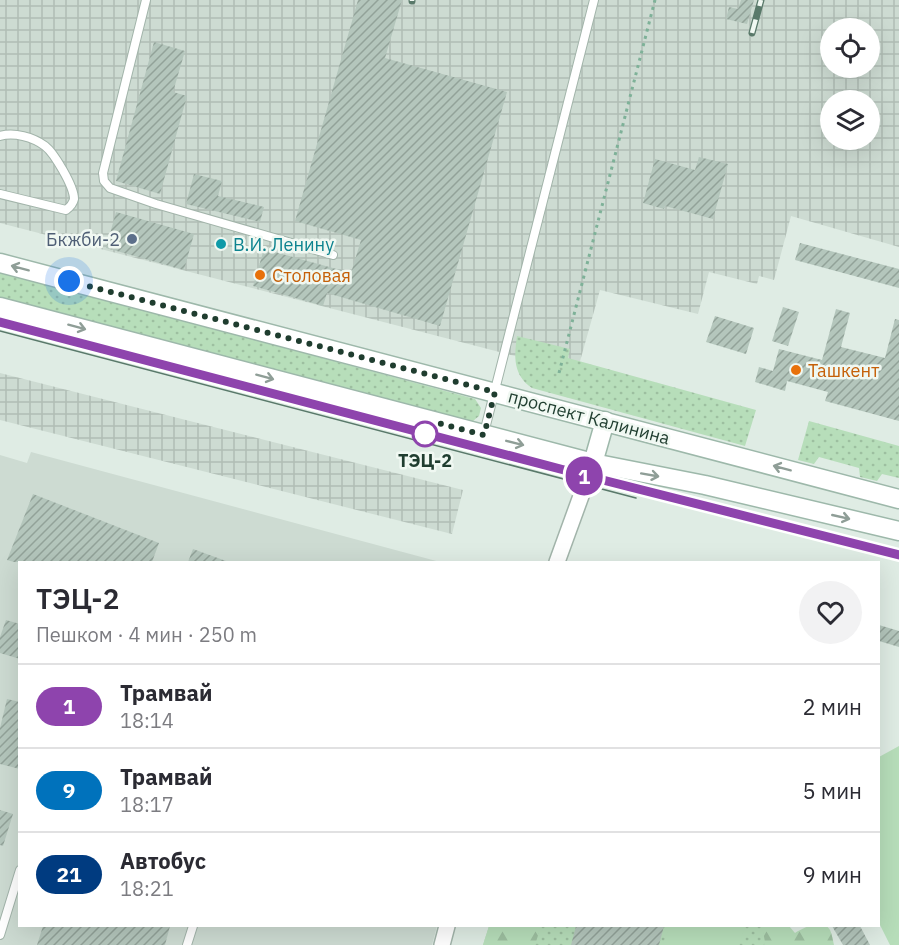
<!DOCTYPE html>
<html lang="ru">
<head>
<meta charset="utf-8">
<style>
  body { margin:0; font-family:"IBM Plex Sans",sans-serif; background:#f2f2f3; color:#2b2b33; height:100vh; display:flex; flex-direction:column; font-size:22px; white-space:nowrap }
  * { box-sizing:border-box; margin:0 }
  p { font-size:20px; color:#7c7c81 }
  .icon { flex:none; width:33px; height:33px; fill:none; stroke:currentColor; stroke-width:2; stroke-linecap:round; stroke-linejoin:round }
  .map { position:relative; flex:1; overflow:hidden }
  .side { position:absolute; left:18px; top:561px; width:862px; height:366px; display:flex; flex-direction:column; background:#fff; border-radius:0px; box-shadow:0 6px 24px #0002 }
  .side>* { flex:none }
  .badge { padding:0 12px; border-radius:20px; font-size:21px; line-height:39px }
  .tools { position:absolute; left:820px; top:18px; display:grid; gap:12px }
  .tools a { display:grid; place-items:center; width:60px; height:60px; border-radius:50%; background:#fff; box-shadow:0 6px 24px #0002; font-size:30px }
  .you { position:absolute; width:30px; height:30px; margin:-15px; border:4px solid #fff; border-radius:50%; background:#1a73e8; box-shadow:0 0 0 9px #1a73e833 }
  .map>.badge { position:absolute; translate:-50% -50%; box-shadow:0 0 0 3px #fff }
  .round { display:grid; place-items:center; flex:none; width:63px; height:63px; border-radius:32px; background:#f2f2f3 }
  .headline { display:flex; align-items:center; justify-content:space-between; height:102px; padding:0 18px }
  h1 { font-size:28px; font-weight:600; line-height:45px }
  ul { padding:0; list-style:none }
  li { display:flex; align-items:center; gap:18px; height:84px; padding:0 18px; border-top:2px solid #e1e1e2 }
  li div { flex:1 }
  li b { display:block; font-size:22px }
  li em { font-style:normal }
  li .badge { min-width:66px; font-weight:700; text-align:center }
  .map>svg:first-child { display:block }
  .built { fill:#cddbd2 }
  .industrial { fill:url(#industrial-grid); fill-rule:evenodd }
  .grass { fill:url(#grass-dots) }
  .forest { fill:url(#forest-firs) }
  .pitch { fill:#b7deba }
  .building { fill:url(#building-hatch) }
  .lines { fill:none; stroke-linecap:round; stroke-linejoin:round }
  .lane-casing { stroke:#a2b4aa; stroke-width:10 }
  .street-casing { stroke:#a2b4aa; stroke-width:18 }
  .secondary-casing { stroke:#9db8aa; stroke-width:21 }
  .path { stroke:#7eb198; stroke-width:3; stroke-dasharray:3 4.5; stroke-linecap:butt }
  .lane { stroke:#fff; stroke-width:8 }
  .street { stroke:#fff; stroke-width:15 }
  .secondary { stroke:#fff; stroke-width:18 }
  .tram { stroke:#59796a; stroke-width:1.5 }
  .rail-casing { stroke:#59796a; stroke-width:7 }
  .rail { stroke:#f0f8f2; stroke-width:4.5; stroke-dasharray:14; stroke-linecap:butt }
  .oneway { stroke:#8f9e97 }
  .line-casing { stroke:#fff; stroke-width:14 }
  .line { stroke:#8e44ad; stroke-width:9 }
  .walk { stroke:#1f3d2f; stroke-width:6; stroke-dasharray:0 10.8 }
  .service-dot { fill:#5c6f8a; stroke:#f0f8f2; stroke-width:2 }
  .culture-dot { fill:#0f9aa8; stroke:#f0f8f2; stroke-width:2 }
  .food-dot { fill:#e8710a; stroke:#f0f8f2; stroke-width:2 }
  .stop-dot { fill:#fff; stroke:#8e44ad; stroke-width:3 }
  .labels { text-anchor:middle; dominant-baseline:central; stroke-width:5; stroke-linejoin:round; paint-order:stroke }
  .service-label { font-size:18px; fill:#4e5e75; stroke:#f0f8f2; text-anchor:end }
  .culture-label { font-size:18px; fill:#0d838f; stroke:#f0f8f2; text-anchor:start }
  .food-label { font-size:18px; fill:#c56008; stroke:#f0f8f2; text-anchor:start }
  .street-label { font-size:18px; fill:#1f3d2f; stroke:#f0f8f2 }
  .stop-label { font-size:18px; font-weight:bold; fill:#1f3d2f; stroke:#f0f8f2 }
</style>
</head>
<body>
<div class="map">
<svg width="899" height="945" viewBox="0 0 899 945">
  <defs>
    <pattern id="industrial-grid" width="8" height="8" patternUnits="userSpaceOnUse" patternTransform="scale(1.5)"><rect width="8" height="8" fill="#cddbd2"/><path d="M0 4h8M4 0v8" fill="none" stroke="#b0bdb5"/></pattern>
    <pattern id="grass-dots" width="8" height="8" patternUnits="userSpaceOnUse" patternTransform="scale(1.5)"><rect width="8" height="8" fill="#b7deba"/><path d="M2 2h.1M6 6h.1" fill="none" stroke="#9dbfa0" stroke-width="1.8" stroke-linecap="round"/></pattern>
    <pattern id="forest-firs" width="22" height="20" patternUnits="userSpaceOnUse" patternTransform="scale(1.5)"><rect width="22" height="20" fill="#b7deba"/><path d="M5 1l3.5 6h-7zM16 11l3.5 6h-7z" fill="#9dbfa0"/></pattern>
    <pattern id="building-hatch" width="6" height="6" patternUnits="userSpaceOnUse" patternTransform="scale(1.5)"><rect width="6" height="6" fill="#b4c6bc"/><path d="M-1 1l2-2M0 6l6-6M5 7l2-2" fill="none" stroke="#92a299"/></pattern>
  </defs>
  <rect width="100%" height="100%" fill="#dfece4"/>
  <path class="built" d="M31,452L440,562H20V926H437L432,945H0V455L27,463Z"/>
  <g class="industrial">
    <path d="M0,0H899V247L791,216L774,280L759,276L757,284L709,272L698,314L600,290L577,372L0,223ZM831,28H870V68H831ZM831,100H870V140H831Z"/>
    <path d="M0,373L463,490L452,534L0,420Z"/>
  </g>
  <g class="grass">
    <path d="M0,271L475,399L481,408L479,416L473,421H464L398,402L0,298Z"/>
    <path d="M517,336L570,349L568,358L756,410L745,446L532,388C513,375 514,357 517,336Z"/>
    <path d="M809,421L899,446V478L882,474L877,481L860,477L859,468L819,457L814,464L798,460Z"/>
    <path d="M489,926H770L828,945H483Z"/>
  </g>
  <g class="forest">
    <path d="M489,926H541L535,945H483Z"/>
    <path d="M762,926H789L795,933C803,928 823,918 830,930C832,934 833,941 834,945H764L765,942Z"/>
  </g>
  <g class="pitch">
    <path d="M899,746V945H890L879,923V757Z"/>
    <path d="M669,926H737L745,928L739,945H663Z"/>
  </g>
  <g class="building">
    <path d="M358,0H402L385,58L507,92L440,326L327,293L323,306L253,286L264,249L351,273L361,240L295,221Z"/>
    <path d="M741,0H754L747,24L726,19L729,7L738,9Z"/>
    <path d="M154,42L185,51L173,92L187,96L160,194L116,181Z"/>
    <path d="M699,157L728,164L713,219L665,206L664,209L643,203L655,159L695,170Z"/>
    <path d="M194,174L222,181L218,196L264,207L260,222L186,204Z"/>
    <path d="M116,212L194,234L184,270L106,248Z"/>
    <path d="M800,243L899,269V288L795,260Z"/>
    <path d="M783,307L799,312L788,346L772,341Z"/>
    <path d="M836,309L850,313L841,347L885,358L895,319L899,320V421L825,401L828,392L787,381L785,391L755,382L759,367L773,371L779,349L822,360Z"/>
    <path d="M715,316L754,328L746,354L706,342Z"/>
    <path d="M33,494L159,543L152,562H14L7,560Z"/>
    <path d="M193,549L226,561L225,562H188Z"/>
    <path d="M6,620L20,624V659L0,653V637Z"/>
    <path d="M879,625L899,631V647L879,641Z"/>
    <path d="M7,699L20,702V769L0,764V728Z"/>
    <path d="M0,810L13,814L3,846L0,845Z"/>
    <path d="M43,926H170L165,945H37Z"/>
    <path d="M576,926H664L659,945H571Z"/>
    <path d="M832,926H860L870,945H843Z"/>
  </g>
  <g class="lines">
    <g class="lane-casing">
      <g id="lane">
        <path d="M146,0L103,173L104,181L110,188L156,204L333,255"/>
        <path d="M0,136C14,132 33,137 45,146C54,153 74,186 74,199C73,204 70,207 66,210L0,194"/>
        <path d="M484,433L594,0"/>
        <path d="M0,935L20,870"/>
        <path d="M187,945L193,926"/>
      </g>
    </g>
    <g class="street-casing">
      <g id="street">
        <path d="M557,562L593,463"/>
        <path d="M442,945L447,926"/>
      </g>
    </g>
    <g class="secondary-casing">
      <g id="secondary">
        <path d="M0,263L899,499"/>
        <path d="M0,307L593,463L705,485L899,531"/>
        <path d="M593,463L605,421"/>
      </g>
    </g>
    <path class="path" d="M559,373L655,0"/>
    <use href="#lane" class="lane"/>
    <use href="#street" class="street"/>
    <use href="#secondary" class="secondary"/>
    <g class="tram">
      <path d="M0,322L587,476L899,554"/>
      <path d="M0,331L636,498"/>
    </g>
    <g class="rail-casing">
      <g id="rail">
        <path d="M412,1V0"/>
        <path d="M752,33L761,0"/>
      </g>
    </g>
    <use href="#rail" class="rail"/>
  </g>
  <defs><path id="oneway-shaft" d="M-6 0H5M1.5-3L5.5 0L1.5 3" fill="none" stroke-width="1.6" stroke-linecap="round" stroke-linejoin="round" transform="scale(1.5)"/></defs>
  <g class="oneway">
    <use href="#oneway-shaft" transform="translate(20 268) rotate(-165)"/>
    <use href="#oneway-shaft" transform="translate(77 327) rotate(15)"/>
    <use href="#oneway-shaft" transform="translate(265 377) rotate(15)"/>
    <use href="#oneway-shaft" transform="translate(515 443) rotate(14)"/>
    <use href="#oneway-shaft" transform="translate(782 468) rotate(-165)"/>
    <use href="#oneway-shaft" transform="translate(650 475) rotate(10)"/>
    <use href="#oneway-shaft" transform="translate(841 517) rotate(13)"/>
  </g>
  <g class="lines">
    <g class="line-casing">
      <path id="line" d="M0,322L587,476L899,555"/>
    </g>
    <use href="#line" class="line"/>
    <path class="walk" d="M69,281L495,392L484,435L438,423L425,434"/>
  </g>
  <circle class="service-dot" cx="132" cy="239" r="6"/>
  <circle class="culture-dot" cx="221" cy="244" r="6"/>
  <g class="food-dot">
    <circle cx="260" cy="275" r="6"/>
    <circle cx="796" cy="370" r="6"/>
  </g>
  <circle class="stop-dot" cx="425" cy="434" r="12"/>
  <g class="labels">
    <g class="service-label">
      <text x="120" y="239">Бкжби-2</text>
    </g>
    <g class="culture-label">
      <text x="233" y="244">В.И. Ленину</text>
    </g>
    <g class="food-label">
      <text x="272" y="275">Столовая</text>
      <text x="808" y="370">Ташкент</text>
    </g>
    <g class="street-label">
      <text transform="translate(589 417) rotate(15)">проспект Калинина</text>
    </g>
    <g class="stop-label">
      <text x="425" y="460">ТЭЦ-2</text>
    </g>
  </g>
</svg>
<div class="tools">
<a><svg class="icon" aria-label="locate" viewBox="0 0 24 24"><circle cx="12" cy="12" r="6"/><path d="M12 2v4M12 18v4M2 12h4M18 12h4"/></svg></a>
<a><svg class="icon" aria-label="layers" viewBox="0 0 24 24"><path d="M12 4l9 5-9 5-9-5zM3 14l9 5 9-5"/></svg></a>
</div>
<div class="you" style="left:69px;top:281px"></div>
<b class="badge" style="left:584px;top:476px;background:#8e44ad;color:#fff">1</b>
<section class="side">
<div class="headline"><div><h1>ТЭЦ-2</h1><p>Пешком · 4 мин · 250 m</p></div><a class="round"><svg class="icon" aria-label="heart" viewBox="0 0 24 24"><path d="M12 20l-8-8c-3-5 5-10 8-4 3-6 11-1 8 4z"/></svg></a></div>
<ul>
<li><span class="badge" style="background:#8e44ad;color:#fff">1</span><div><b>Трамвай</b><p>18:14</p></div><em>2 мин</em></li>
<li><span class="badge" style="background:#0072bc;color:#fff">9</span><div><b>Трамвай</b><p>18:17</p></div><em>5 мин</em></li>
<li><span class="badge" style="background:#003b80;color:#fff">21</span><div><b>Автобус</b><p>18:21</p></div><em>9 мин</em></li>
</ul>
</section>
</div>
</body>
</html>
